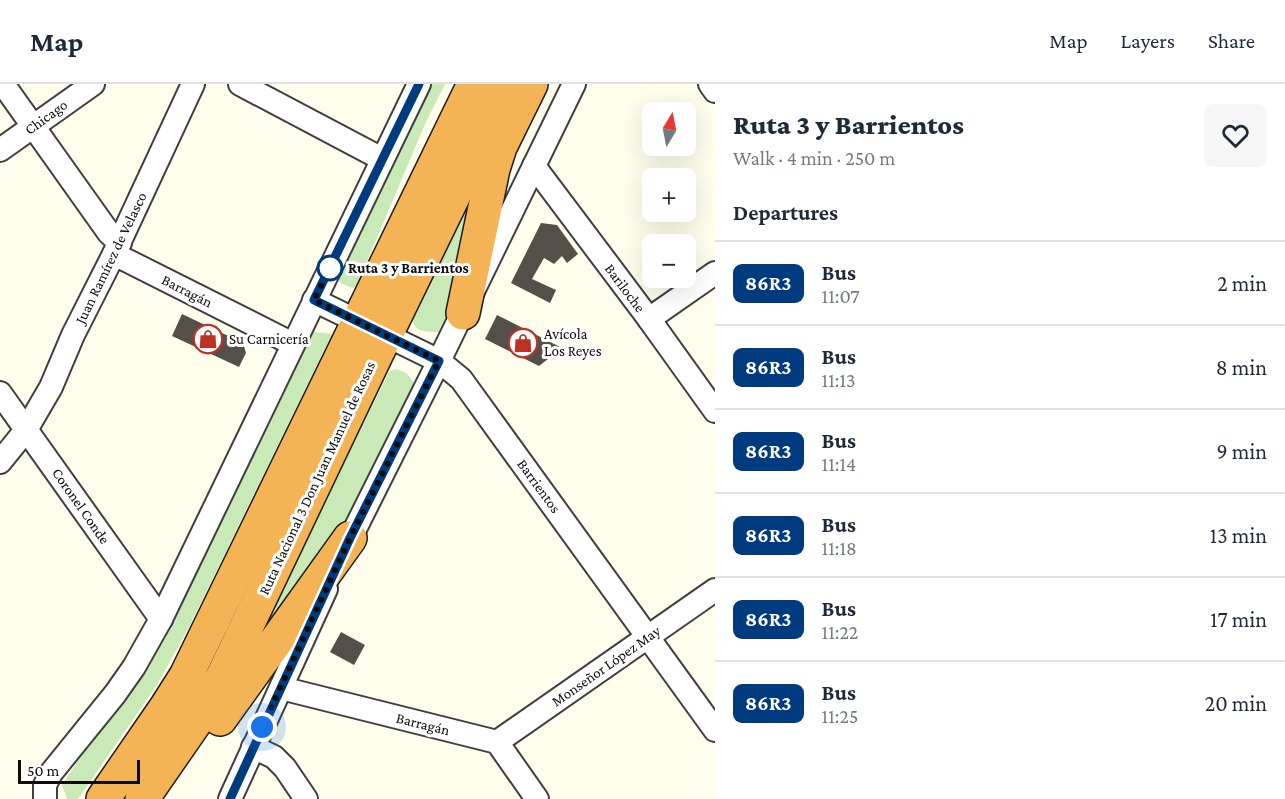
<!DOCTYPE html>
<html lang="en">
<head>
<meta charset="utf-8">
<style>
  body { margin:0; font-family:"Crimson Pro",serif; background:#f6f6f7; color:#1f2937; height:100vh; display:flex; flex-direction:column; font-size:22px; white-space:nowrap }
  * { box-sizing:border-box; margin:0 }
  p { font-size:20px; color:#747a83 }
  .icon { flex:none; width:33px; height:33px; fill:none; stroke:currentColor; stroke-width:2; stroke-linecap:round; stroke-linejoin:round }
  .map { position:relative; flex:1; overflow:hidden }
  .side { display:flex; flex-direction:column; background:#fff; width:570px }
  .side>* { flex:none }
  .badge { padding:0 12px; border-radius:9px; font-size:21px; line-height:39px }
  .needle { width:39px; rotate:10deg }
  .buttons { position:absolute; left:642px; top:18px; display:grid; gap:12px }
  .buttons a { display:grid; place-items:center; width:54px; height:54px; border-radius:9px; background:#fff; box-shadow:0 6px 24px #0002; font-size:30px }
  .scale { position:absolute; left:18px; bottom:15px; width:122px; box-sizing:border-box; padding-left:6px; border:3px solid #0c0c0c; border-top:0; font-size:16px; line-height:21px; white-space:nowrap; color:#0c0c0c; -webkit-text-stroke:4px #fff; paint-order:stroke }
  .you { position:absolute; width:30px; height:30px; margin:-15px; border:4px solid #fff; border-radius:50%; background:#1a73e8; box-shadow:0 0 0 9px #1a73e833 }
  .map>.badge { position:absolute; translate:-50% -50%; box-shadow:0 0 0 3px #fff }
  h2 { padding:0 18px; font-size:22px; line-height:54px }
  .round { display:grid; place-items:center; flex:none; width:63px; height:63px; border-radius:9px; background:#f6f6f7 }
  .summary { display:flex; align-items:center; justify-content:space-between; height:102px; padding:0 18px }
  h1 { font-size:28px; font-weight:800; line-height:45px }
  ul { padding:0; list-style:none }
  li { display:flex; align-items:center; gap:18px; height:84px; padding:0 18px; border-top:2px solid #e0e1e3 }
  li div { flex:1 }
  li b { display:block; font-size:22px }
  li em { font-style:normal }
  li .badge { min-width:66px; font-weight:700; text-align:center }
  header { display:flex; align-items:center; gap:36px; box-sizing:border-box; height:84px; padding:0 30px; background:#fff; border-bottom:2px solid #e0e1e3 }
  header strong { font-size:28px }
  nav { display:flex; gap:33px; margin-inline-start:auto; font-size:21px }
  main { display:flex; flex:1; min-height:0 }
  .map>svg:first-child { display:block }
  .green { fill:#c9e9b6 }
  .building { fill:#554f49 }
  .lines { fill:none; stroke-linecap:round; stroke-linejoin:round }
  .minor-casing { stroke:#3f3f3f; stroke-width:26 }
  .highway-casing { stroke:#1d1d1d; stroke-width:36 }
  .minor { stroke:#fff; stroke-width:22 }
  .highway { stroke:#f4b455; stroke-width:33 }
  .line-casing { stroke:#fff; stroke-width:14 }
  .line { stroke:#003b80; stroke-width:9 }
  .walk { stroke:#0c0c0c; stroke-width:6; stroke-dasharray:0 10.8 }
  .stop-dot { fill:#fff; stroke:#003b80; stroke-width:3 }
  .labels { text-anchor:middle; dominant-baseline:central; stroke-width:6; stroke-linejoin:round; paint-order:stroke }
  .street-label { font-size:15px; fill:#0c0c0c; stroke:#fff }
  .stop-label { font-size:15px; font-weight:bold; fill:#0c0c0c; stroke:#fff; text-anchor:start }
  .poi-label { font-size:15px; fill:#0c0c0c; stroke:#fff; text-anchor:start }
</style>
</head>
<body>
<header>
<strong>Map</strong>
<nav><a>Map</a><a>Layers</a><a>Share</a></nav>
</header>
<main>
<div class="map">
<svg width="715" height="715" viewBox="0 0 715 715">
  <rect width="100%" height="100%" fill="#fffeec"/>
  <g class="green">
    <path d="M425,0H445L425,40L357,201L353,204L342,200L332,190Z"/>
    <path d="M480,98L451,225L438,248C427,248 412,248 413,234Z"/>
    <path d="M306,247L332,250L189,543L157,601L78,715H67L62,701L139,585Z"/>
    <path d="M396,285C404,287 412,292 414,301L351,433L261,554L283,503L389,288Z"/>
  </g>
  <g class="building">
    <path d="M541,139L557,141L578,170L567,179L562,172L554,180L544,174L532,195L556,206L550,219L511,199Z"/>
    <path d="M182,230L243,259L246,269L239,283L172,252Z"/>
    <path d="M497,231L562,264L539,282L485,255Z"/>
    <path d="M341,548L365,561L354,581L330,568Z"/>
  </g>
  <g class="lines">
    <g class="minor-casing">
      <g id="minor">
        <path d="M3,0L109,149L120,159"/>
        <path d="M240,0L382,75"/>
        <path d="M710,0L715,7"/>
        <path d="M0,66L93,0"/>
        <path d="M534,82L649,235L715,327"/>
        <path d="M114,170L293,260"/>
        <path d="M314,216L439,277L461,295L715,646"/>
        <path d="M649,235L715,189"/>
        <path d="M0,309L161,535"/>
        <path d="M0,378L26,346L51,303L73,251L114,170L193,0"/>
        <path d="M344,467L439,277L574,0"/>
        <path d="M281,604L497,658L537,715"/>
        <path d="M497,658L715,506"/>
        <path d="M253,663L274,673L285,684L306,715"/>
        <path d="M45,715V701L51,689L115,610L134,583L161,535L419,0"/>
        <path d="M230,715L326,505"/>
      </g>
    </g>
    <g class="highway-casing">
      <g id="highway">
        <path d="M463,229L493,85L500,63L531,0"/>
        <path d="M220,635L350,454"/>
        <path d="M103,715L167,622L186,592L474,0"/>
        <path d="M142,715L196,637L223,592L377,269L508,0"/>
      </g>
    </g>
    <use href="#minor" class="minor"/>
    <use href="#highway" class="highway"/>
  </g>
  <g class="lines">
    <g class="line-casing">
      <path id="line" d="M230,715L350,454L439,277L314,216L419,0"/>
    </g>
    <use href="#line" class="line"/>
    <path class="walk" d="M262,643L350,454L439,277L314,216L334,176L330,184"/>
  </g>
  <defs>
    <g id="shop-ring" transform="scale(1.5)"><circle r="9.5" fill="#fff" stroke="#bc3225" stroke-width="1.5"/><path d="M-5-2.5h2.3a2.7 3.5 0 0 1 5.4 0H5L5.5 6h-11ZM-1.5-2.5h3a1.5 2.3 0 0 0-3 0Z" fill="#bc3225"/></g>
  </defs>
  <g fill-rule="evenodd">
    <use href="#shop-ring" x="208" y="255"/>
    <use href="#shop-ring" x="523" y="259"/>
  </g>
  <circle class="stop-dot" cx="330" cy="184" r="12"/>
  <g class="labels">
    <g class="street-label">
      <text transform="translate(46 33) rotate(-36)">Chicago</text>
      <text transform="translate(111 174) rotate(-64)">Juan Ramírez de Velasco</text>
      <text transform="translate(625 204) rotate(53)">Bariloche</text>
      <text transform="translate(187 207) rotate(27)">Barragán</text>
      <text transform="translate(317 394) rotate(-65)">Ruta Nacional 3 Don Juan Manuel de Rosas</text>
      <text transform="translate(539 402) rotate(54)">Barrientos</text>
      <text transform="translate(81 422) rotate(55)">Coronel Conde</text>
      <text transform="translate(606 582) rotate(-35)">Monseñor López May</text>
      <text transform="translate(423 640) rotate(14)">Barragán</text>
    </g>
    <g class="stop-label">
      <text x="348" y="184">Ruta 3 y Barrientos</text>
    </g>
    <g class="poi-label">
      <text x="544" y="250">Avícola<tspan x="544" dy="17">Los Reyes</tspan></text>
      <text x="229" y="255">Su Carnicería</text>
    </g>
  </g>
</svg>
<div class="buttons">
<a><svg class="needle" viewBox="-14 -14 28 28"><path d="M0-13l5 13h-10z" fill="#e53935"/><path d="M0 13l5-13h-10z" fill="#747a83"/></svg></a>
<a>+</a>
<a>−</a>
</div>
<div class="scale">50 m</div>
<div class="you" style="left:262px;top:643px"></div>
</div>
<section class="side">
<div class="summary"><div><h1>Ruta 3 y Barrientos</h1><p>Walk · 4 min · 250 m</p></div><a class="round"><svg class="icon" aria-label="heart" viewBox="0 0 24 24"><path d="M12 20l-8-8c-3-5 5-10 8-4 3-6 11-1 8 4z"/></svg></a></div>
<h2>Departures</h2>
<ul>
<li><span class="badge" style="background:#003b80;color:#fff">86R3</span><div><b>Bus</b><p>11:07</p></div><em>2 min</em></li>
<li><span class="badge" style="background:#003b80;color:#fff">86R3</span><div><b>Bus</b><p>11:13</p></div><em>8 min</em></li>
<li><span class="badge" style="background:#003b80;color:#fff">86R3</span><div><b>Bus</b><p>11:14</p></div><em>9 min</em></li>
<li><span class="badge" style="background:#003b80;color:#fff">86R3</span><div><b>Bus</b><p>11:18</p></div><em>13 min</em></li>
<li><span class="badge" style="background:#003b80;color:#fff">86R3</span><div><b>Bus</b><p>11:22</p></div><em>17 min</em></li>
<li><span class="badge" style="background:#003b80;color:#fff">86R3</span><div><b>Bus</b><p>11:25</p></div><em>20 min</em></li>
</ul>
</section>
</main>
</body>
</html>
